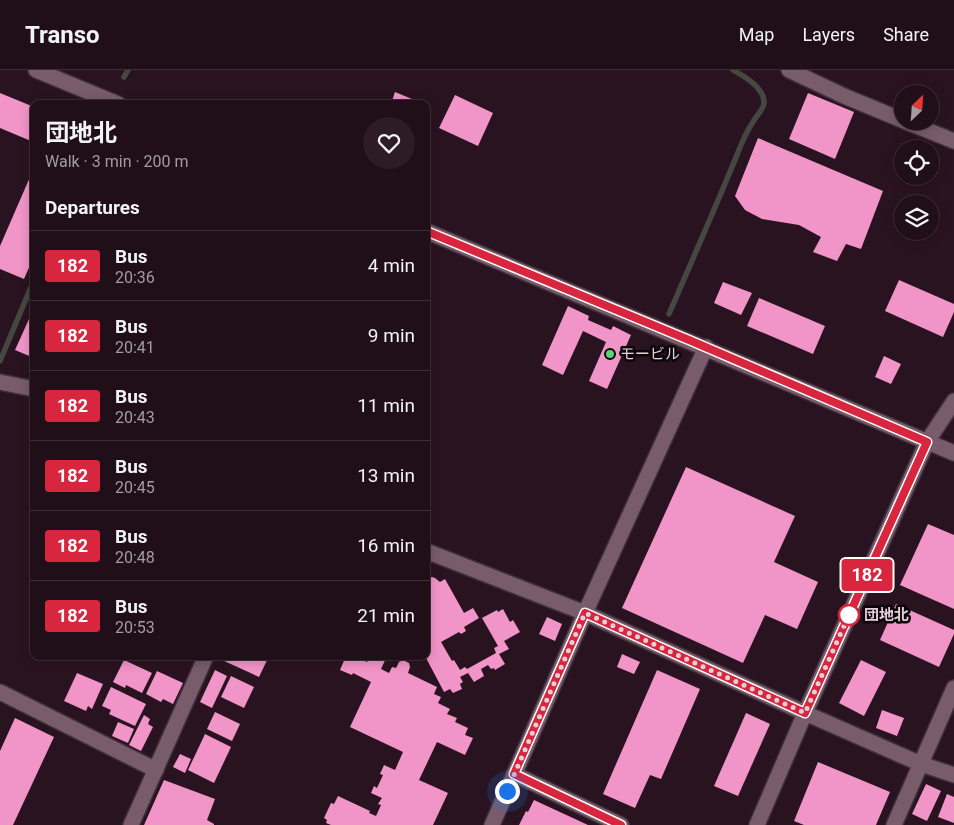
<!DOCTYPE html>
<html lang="en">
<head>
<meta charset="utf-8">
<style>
  body { margin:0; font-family:Roboto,"Noto Sans JP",sans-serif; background:#2d1c25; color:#f1f3f6; height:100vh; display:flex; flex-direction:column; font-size:19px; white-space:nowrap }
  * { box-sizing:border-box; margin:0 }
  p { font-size:16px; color:#a29ca2 }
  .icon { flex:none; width:28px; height:28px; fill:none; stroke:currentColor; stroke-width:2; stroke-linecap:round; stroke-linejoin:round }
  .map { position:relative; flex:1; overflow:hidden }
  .details { position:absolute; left:30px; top:30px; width:400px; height:560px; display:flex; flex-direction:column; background:#200e18; border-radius:10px; box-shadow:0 2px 12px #0003,0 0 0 1px #3d2e37 }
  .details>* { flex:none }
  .badge { padding:0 10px; border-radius:4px; font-size:18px; line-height:32px }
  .needle { width:32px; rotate:25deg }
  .controls { position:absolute; left:894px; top:15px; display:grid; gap:10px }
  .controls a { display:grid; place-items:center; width:45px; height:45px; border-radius:50%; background:#200e18; box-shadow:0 2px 12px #0003,0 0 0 1px #3d2e37; font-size:25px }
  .you { position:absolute; width:25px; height:25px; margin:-12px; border:4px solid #fff; border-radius:50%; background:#1a73e8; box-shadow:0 0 0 8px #1a73e833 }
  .map>.badge { position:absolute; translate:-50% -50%; box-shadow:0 0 0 2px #fff }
  h2 { padding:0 15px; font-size:19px; line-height:45px }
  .round { display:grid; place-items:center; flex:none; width:52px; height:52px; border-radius:26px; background:#2d1c25 }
  .head { display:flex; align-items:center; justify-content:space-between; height:85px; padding:0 15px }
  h1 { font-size:24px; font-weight:700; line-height:38px }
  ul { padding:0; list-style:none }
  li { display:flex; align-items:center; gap:15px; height:70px; padding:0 15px; border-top:1px solid #3d2e37 }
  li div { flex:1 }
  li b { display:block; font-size:19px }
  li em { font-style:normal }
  li .badge { min-width:55px; font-weight:700; text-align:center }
  header { display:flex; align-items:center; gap:30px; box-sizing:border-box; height:70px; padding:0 25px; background:#200e18; border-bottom:1px solid #3d2e37 }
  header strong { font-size:24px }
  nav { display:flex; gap:28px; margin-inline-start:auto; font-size:18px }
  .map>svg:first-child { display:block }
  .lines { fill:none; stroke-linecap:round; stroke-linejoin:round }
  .stream { stroke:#444841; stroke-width:5.5 }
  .building { fill:#f194c8 }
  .minor-casing { stroke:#3f2f38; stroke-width:18 }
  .minor { stroke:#785c6b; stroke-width:15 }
  .line-casing { stroke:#fff; stroke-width:11 }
  .line { stroke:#d7263d; stroke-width:8 }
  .walk { stroke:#e1d0d9; stroke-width:5; stroke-dasharray:0 9 }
  .poi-dot { fill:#57d570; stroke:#0c0408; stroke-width:2 }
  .stop-dot { fill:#fff; stroke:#d7263d; stroke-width:2.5 }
  .labels { text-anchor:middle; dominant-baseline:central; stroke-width:5; stroke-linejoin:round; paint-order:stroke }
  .poi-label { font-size:15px; fill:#e1d0d9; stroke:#0c0408; text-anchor:start }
  .stop-label { font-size:15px; font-weight:bold; fill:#e1d0d9; stroke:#0c0408; text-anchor:start }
</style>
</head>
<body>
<header>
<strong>Transo</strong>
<nav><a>Map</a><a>Layers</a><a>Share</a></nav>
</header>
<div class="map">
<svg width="954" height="755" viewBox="0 0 954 755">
  <rect width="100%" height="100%" fill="#2a1320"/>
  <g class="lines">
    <g class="stream">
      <path d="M124,7L128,0"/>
      <path d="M669,244C693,188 718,132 741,75C746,63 752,52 760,42C762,38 765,36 764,31C763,17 745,7 733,0"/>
      <path d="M0,291L34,210"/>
    </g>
  </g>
  <g class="building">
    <path d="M395,22L424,34H391Z"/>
    <path d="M0,23L34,37V64L31,71L0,58Z"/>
    <path d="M808,23L854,42L835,89L789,69Z"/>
    <path d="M455,25L493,43L478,76L439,58Z"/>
    <path d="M758,68L883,121L861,179L846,174L837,191L813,182L821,167L799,155L762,149L745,140L735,126Z"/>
    <path d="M30,107L34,109V186L24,209L0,199V176Z"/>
    <path d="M899,210L954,234V242L943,267L885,241Z"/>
    <path d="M723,212L752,223L741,245L714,233Z"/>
    <path d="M759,228L825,256L813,284L747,256Z"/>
    <path d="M568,236L589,246L588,250L611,260L613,256L631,265L607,319L589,311L606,272L583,261L563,305L542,295Z"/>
    <path d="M34,238V288L15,280Z"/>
    <path d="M884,286L901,294L891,314L875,307Z"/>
    <path d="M686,397L795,446L774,492L818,512L797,559L765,545L743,593L622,538Z"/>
    <path d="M928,454L954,465V539L900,515Z"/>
    <path d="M432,507L435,508L440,512L445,509L464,543L473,538L479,548L464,557L466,561L461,564L459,562L441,572L452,591L454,590L460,600L465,597L467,599L496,583L494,578L498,576L482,548L497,540L498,542L503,539L510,552L513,550L520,562L504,571L509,579L499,584L505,594L495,600L494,598L491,599L488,595L481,599L484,606L474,612L468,603L460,607L463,612L460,614L462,619L453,623L450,619L444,622L425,586H426V529L429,530L426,525V521L429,520L427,513L428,509Z"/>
    <path d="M896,534L954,560V564L939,597L880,570Z"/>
    <path d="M547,547L562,554L555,571L539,564Z"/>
    <path d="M622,584L640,592L634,604L617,597Z"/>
    <path d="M224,586H269L259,607L222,590Z"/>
    <path d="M346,586H354L367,592L370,586H387L381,599L389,603L392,597L396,598L399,592L403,590L409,593L410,597L408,603L437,617L434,624L441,627L438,633L450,639L447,644L457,648L455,652L468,658L465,665L473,668L465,685L437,672L419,710L448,723L433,755H331L326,753L327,750L324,748L331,733L334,734L338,726L370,741L369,743L376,746L381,735L378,734L382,728L371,723L374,716L377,718L383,705L380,704L384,695L395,700L403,682L350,657L371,612L353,603L352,605L340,600Z"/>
    <path d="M124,590L152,603L142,623L126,615L125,618L113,612Z"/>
    <path d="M861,590L886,602L864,646L839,633Z"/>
    <path d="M215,600L227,606L212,638L200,632Z"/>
    <path d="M657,600L700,619L661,709L650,705L635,738L603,724Z"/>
    <path d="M157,601L183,613L173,634L163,629L161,632L146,624Z"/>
    <path d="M77,603L103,614L92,639L88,636L86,641L64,631Z"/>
    <path d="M231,606L254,617L244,638L221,627Z"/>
    <path d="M111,617L146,634L135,656L109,644L111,640L102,636Z"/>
    <path d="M882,640L904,648L897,666L876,658Z"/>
    <path d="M215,642L240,654L232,671L207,659Z"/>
    <path d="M746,643L770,654L738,726L714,716Z"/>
    <path d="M144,645L150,649L148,654L153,657L141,681L129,675Z"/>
    <path d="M15,648L54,667L13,755H0V681Z"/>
    <path d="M118,652L134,659L128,673L112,666Z"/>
    <path d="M205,664L231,677L214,713L188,700Z"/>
    <path d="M180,684L191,689L185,703L173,697Z"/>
    <path d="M818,692L890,722L876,755H804L794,751Z"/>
    <path d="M164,710L215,729L207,750L214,754V755H144Z"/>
    <path d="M926,714L941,721L927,751L912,744Z"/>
    <path d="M947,724L954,727V753L938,747Z"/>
    <path d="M534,730L588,755H519L526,741L528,742Z"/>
  </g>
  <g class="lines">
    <g class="minor-casing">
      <g id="minor">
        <path d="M36,0L118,34"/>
        <path d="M789,0L844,26L902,50"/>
        <path d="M904,51L954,71"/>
        <path d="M426,161L954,383"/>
        <path d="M0,312L34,319"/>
        <path d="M426,481L585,543L805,643L921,694L954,705"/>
        <path d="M0,622L156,700"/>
        <path d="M514,704L621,755"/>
        <path d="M131,755L206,586"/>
        <path d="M492,755L585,543L706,277"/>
        <path d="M757,755L805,643L927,372L954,331"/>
        <path d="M894,755L954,618"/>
      </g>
    </g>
    <use href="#minor" class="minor"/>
  </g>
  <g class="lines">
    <g class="line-casing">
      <path id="line" d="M426,161L689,270L927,372L805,643L585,543L514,704L621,755"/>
    </g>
    <use href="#line" class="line"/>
    <path class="walk" d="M507,721L585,543L805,643L849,545"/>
  </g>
  <circle class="poi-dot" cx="610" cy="284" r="5"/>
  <circle class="stop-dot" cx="849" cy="545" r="10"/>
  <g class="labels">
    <g class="poi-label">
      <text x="620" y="284">モービル</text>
    </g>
    <g class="stop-label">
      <text x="864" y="545">団地北</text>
    </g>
  </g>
</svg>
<div class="controls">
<a><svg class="needle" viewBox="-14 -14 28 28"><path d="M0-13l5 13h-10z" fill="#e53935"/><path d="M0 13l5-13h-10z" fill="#a29ca2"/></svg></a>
<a><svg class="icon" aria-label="locate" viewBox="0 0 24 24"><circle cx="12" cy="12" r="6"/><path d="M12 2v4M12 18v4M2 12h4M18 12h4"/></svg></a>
<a><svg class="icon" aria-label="layers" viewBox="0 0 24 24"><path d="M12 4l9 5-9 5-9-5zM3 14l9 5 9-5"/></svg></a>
</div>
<div class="you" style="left:507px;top:721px"></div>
<b class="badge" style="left:867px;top:505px;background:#d7263d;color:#fff">182</b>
<section class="details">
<div class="head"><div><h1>団地北</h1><p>Walk · 3 min · 200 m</p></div><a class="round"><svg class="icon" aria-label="heart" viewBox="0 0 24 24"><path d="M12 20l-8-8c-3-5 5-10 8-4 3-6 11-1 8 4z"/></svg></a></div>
<h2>Departures</h2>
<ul>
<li><span class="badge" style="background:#d7263d;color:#fff">182</span><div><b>Bus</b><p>20:36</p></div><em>4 min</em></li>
<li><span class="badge" style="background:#d7263d;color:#fff">182</span><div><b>Bus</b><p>20:41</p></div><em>9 min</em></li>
<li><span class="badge" style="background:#d7263d;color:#fff">182</span><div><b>Bus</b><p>20:43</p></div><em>11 min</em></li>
<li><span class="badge" style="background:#d7263d;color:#fff">182</span><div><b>Bus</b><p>20:45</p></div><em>13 min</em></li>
<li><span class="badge" style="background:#d7263d;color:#fff">182</span><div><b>Bus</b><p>20:48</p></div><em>16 min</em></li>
<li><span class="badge" style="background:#d7263d;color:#fff">182</span><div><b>Bus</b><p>20:53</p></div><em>21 min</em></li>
</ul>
</section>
</div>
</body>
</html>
